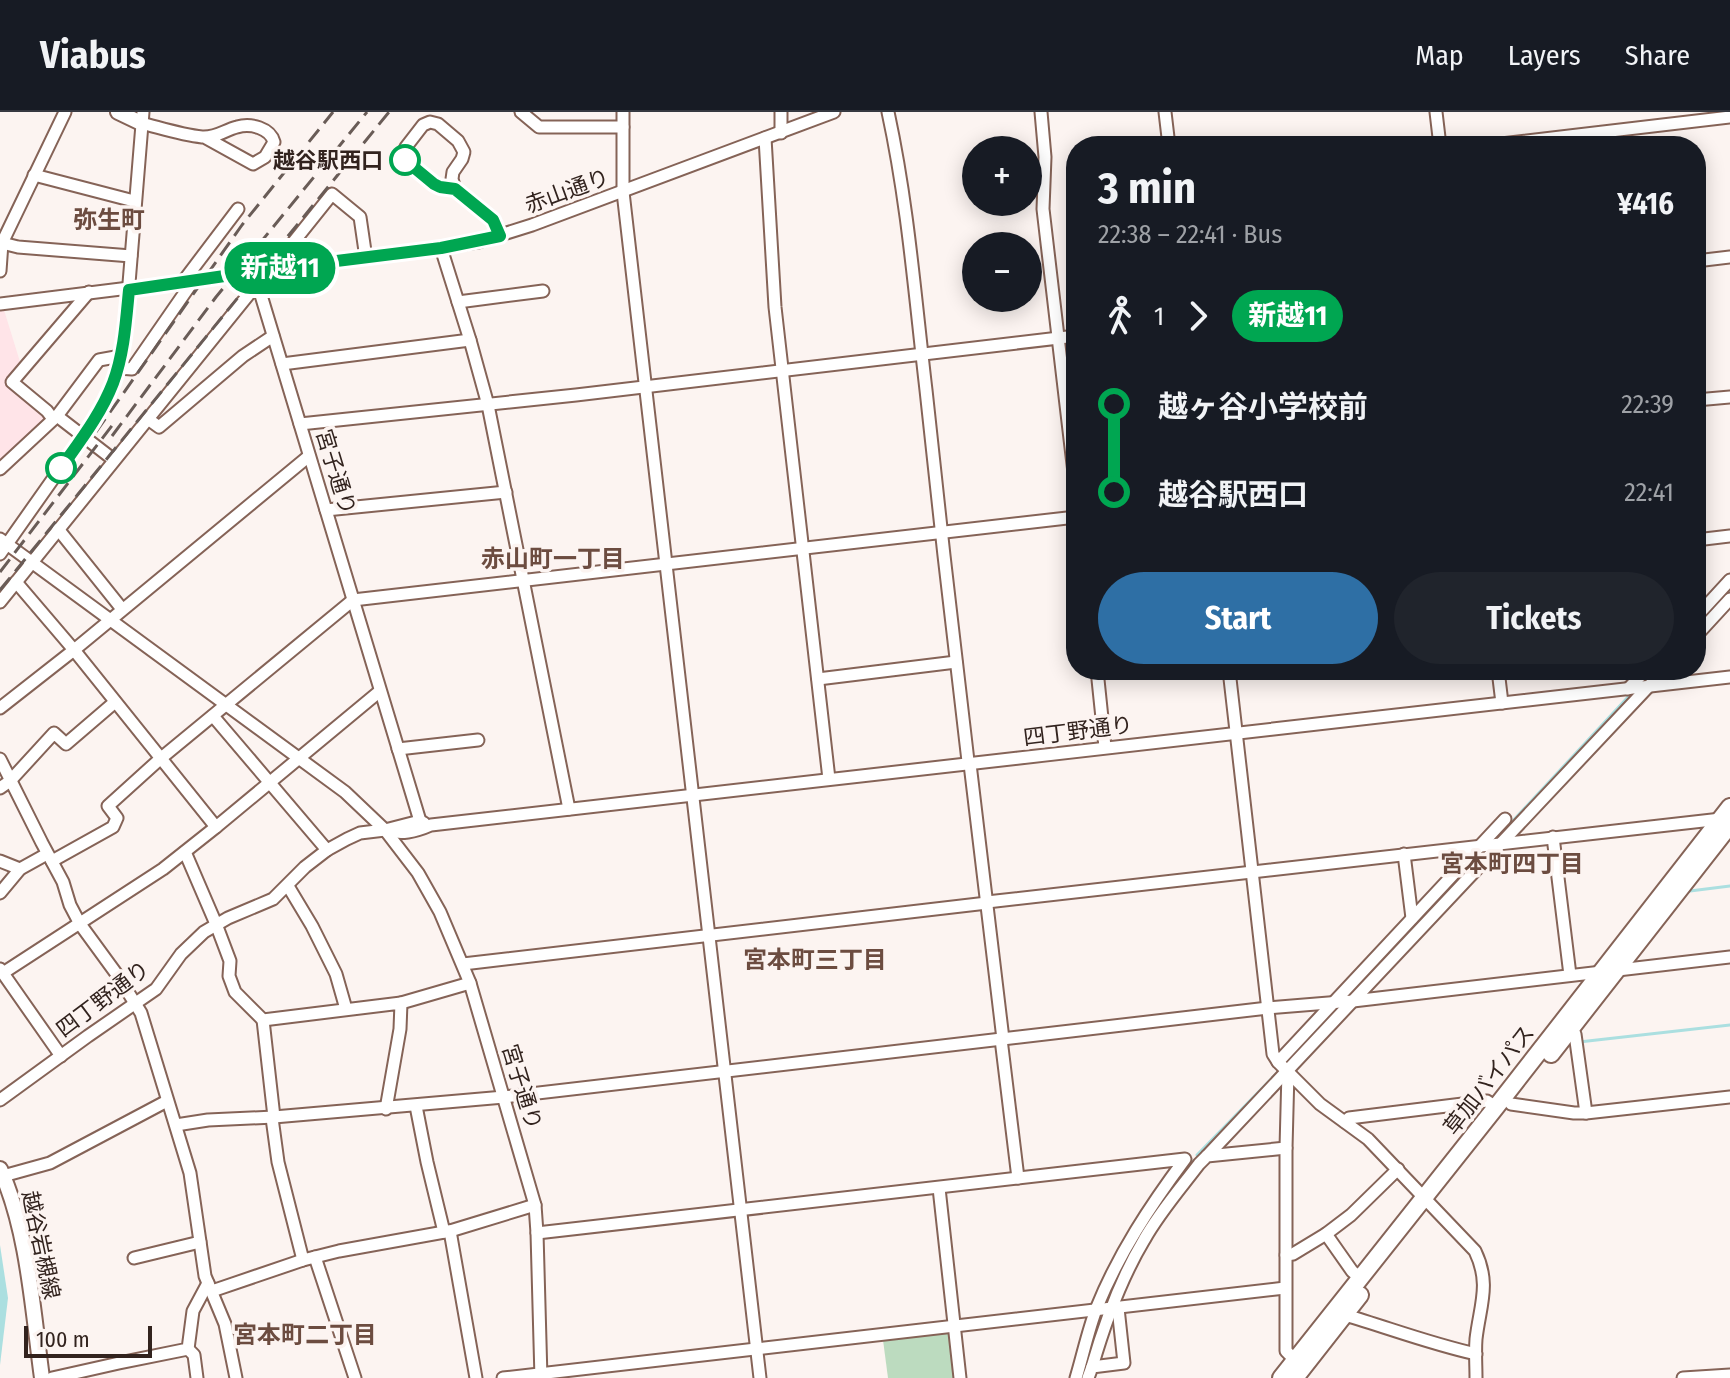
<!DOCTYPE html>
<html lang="en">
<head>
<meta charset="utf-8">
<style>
  body { margin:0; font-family:"Fira Sans Condensed","Noto Sans JP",sans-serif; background:#20242c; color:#f1f3f6; height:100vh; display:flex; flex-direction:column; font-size:30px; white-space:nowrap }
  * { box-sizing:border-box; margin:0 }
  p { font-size:26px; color:#9ea1a6 }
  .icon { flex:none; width:44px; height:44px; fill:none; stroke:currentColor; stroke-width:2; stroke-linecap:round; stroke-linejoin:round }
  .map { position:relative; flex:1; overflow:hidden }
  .sheet { position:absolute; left:1066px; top:24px; width:640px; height:544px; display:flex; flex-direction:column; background:#171b24; border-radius:32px; box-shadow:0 4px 20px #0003 }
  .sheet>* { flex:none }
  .badge { padding:0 16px; border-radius:26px; font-size:28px; line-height:52px }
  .fabs { position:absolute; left:962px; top:24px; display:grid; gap:16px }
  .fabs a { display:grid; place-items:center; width:80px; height:80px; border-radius:50%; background:#171b24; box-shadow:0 4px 20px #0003; font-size:40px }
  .scale { position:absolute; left:24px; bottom:20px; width:128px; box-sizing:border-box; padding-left:8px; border:4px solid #32231e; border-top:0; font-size:22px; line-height:28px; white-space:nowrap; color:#32231e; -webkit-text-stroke:6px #fcf4f1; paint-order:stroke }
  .map>.badge { position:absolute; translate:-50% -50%; box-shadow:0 0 0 4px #fff }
  .legs { display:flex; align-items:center; gap:12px; height:88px; padding:0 32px; font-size:26px }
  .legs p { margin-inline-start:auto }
  .head { display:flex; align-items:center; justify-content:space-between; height:136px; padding:0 32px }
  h1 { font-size:44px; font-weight:700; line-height:60px }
  .action { display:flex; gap:16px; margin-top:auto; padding:16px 32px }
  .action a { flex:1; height:92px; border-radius:48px; background:#2e6fa5; color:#fff; font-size:32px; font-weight:700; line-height:92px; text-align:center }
  .action a+a { background:#20242c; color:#f1f3f6 }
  ul { padding:0 32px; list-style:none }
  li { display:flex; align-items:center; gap:28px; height:88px; font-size:30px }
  li i { display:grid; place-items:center; width:12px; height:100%; margin:0 10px; background:currentColor }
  li i::after { content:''; width:20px; height:20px; margin:-10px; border:6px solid; border-radius:50%; background:#171b24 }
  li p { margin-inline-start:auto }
  li:first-child i { background:linear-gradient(#0000 50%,currentColor 0) }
  li:last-child i { background:linear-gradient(currentColor 50%,#0000 0) }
  header { display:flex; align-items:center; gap:48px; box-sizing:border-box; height:112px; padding:0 40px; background:#171b24; border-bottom:2px solid #363941 }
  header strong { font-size:38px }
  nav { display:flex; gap:44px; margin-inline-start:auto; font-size:28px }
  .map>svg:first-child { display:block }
  .education { fill:#ffe4e8 }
  .green { fill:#bcdbbf }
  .water { fill:#abdfe0 }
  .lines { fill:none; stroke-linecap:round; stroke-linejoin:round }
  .stream { stroke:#abdfe0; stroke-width:3 }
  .minor-casing { stroke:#856357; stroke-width:15 }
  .major-casing { stroke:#856357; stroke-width:18 }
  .highway-casing { stroke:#856357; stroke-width:20 }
  .minor { stroke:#fff; stroke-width:11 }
  .major { stroke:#fff; stroke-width:14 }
  .highway { stroke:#fff; stroke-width:16 }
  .rail { stroke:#695c57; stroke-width:3; stroke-dasharray:16 8; stroke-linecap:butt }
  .line-1-casing { stroke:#fff; stroke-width:18 }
  .line-1 { stroke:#00a651; stroke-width:12 }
  .stop-1-dot { fill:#fff; stroke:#00a651; stroke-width:4 }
  .labels { text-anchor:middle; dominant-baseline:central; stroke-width:7; stroke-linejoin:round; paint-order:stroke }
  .stop-label { font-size:22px; font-weight:bold; fill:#32231e; stroke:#fcf4f1; text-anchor:end }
  .street-label { font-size:22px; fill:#32231e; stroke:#fcf4f1 }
  .neighbourhood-label { font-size:24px; font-weight:bold; fill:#6c4c40; stroke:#fcf4f1 }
</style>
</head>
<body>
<header>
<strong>Viabus</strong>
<nav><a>Map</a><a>Layers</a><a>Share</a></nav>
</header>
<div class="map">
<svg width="1730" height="1266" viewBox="0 0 1730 1266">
  <rect width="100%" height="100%" fill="#fcf4f1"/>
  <path class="education" d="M0,198H4L21,253L8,271L46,303L45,308L0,350Z"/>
  <path class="green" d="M944,1220L950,1223L955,1266H888L883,1228Z"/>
  <path class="water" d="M0,1133L8,1186L0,1253Z"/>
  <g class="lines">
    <g class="stream">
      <path d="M1696,513L1730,477"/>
      <path d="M1647,566L1655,558"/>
      <path d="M1496,727L1628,585"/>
      <path d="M1690,779L1730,774"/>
      <path d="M1353,880L1486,739"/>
      <path d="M1579,930L1730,913"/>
      <path d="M1288,948L1336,898"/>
      <path d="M1197,1043L1279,959"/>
      <path d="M1157,1096L1193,1049"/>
      <path d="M1107,1191L1116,1168L1140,1123"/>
      <path d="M1082,1266L1102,1202"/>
    </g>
    <g class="minor-casing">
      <g id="minor">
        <path d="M521,0L539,15H623"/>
        <path d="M623,0V80L760,1266"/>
        <path d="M781,0V21"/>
        <path d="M888,0C908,92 915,185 926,278C939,402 953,525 968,649L970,652L1003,927"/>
        <path d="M1041,0L1045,45L1043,97L1076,378"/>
        <path d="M1165,0L1169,34"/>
        <path d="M1436,0L1440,34"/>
        <path d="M141,11C161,16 182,23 202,25C216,26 225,18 237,15C251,11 270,16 274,30L265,45L253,52L206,26"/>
        <path d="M765,26L775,195L829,667"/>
        <path d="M1484,34L1730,5"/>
        <path d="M34,63L134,89"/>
        <path d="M455,77L452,67L453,60L462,47L464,40L458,29L438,12L430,10L423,13L406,35L403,41L405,48L434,72L440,75L455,77L493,108L500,124"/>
        <path d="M2,131L18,135L131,144"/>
        <path d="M441,136L470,228L488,293L569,697"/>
        <path d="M1696,149L1730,145"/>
        <path d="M272,157L332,82L360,105L366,146"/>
        <path d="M0,159L2,131L65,0"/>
        <path d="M254,160L420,709"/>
        <path d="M182,171L238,97"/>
        <path d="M129,178L272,157L366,146L478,130L532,113L834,0"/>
        <path d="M458,190L543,179"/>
        <path d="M0,192L129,176"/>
        <path d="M282,252L470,228"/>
        <path d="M118,256L132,257L193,169"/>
        <path d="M1696,288L1730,285"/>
        <path d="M57,304L114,348"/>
        <path d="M53,307L47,299L12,270L89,180"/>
        <path d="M148,307L159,315L243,244L273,224"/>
        <path d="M300,312L576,283L1076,224"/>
        <path d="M0,357L57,304L99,248L121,244"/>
        <path d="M326,398L506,380"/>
        <path d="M58,417L122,497"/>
        <path d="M0,427L345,680L385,718L418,761L440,800L470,871L535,1093L537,1121L541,1266"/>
        <path d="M1696,428L1730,424"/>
        <path d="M0,442L84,323L97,303L114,269L121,244L126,208L143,0"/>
        <path d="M16,470L74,538L216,715"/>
        <path d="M0,490L249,182L259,175"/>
        <path d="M1696,505L1730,468"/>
        <path d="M1696,524L1730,487"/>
        <path d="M1097,558L1105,635"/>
        <path d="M1229,558L1273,942L1278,950L1320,992L1368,1027L1475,1139C1491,1172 1480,1193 1476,1227C1475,1240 1476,1253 1476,1266"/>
        <path d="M1498,558L1502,591"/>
        <path d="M818,567L956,550"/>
        <path d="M1628,577L1646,558"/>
        <path d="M0,596L74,538L309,344"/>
        <path d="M213,604L327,738"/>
        <path d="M398,637L478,628"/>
        <path d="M0,647L42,731L63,770L70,793L80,812L118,864L141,901L190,1061L205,1164L225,1212L236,1266"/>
        <path d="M0,676L10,669L54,621L66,632L115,590"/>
        <path d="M385,718C401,723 415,720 431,713L1730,565"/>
        <path d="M1553,725L1570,863"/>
        <path d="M185,740L216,812L230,849L229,864L235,880L263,908L401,891L400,917L386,997"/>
        <path d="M1404,742L1412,806"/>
        <path d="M0,749L20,757"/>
        <path d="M52,749L113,715L117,706L108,694L160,647L353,488L1076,405"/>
        <path d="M288,774L312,814L336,862L346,897"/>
        <path d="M0,781L20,757L47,742"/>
        <path d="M987,790L1721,707"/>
        <path d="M463,852L987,791"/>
        <path d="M0,857L61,944"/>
        <path d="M3,861L163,757L216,715L380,579"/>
        <path d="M401,891L470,871"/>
        <path d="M263,908L274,1005"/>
        <path d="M1570,918L1575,922L1586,1001"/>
        <path d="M1001,927L1018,1066"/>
        <path d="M1278,950L1505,707"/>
        <path d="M1288,959L1286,1036V1239L1295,1248"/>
        <path d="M0,988L88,924L156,877L181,842L204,820L228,806L273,787L305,755L327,738L347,727L360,721L385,718L420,709L424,711"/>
        <path d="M1511,992L1574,1001H1586L1730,985"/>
        <path d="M416,994L427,1050L444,1120"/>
        <path d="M272,1006L278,1050L303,1148"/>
        <path d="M1345,1010L1349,1006L1487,989L1496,995"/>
        <path d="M176,1013L208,1008L274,1005L504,985L1268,896L1353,889L1730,845"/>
        <path d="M1207,1044L1664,558"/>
        <path d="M3,1064L50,1051L167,989"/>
        <path d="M939,1076L960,1266"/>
        <path d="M450,1119L476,1266"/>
        <path d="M537,1121L1185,1047C1150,1094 1119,1141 1097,1195C1088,1218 1083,1243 1076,1266"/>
        <path d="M1326,1122L1352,1159L1360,1166"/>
        <path d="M1286,1143L1293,1142L1326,1122L1351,1103L1398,1057"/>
        <path d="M315,1145L355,1266"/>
        <path d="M134,1146L200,1130"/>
        <path d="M212,1179L303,1148L339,1139L450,1119L535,1093"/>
        <path d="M1345,1203C1389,1216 1431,1232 1476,1242"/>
        <path d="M188,1237L194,1243L197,1266"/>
        <path d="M1092,1255C1105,1210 1120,1168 1144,1128C1159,1101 1180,1077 1199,1052L1207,1044L1286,1036"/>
        <path d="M52,1266L119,1251L188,1237L193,1199L208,1171"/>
        <path d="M503,1266L1285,1176"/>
        <path d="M1088,1266L1092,1255L1124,1251L1118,1196"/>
        <path d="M1683,1266L1730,1263"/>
      </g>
    </g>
    <g class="major-casing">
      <g id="major">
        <path d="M118,0L141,11"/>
        <path d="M0,1057C28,1117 33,1201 42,1266"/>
      </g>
    </g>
    <g class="highway-casing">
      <g id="highway">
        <path d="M1551,942L1730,713"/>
        <path d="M1281,1266L1496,995L1730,695"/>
        <path d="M1295,1266L1360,1183"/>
      </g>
    </g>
    <use href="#minor" class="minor"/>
    <use href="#major" class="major"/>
    <use href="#highway" class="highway"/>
    <g class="rail">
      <path d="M96,320L242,113L333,0"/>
      <path d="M112,324L216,185L367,0"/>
      <path d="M0,460L114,311"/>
      <path d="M0,478L389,0"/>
    </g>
  </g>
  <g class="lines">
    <g class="line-1-casing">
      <path id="line-1" d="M61,356C80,329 101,302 113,271C124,242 126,209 129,178L272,157L441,136L500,124L493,108L455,77L440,75L434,72L405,48"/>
    </g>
    <use href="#line-1" class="line-1"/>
  </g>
  <g class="stop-1-dot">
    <circle cx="405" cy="48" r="14"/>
    <circle cx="61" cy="356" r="14"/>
  </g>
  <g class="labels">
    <g class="stop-label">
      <text x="383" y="48">越谷駅西口</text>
    </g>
    <g class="street-label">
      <text transform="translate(567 79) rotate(-20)">赤山通り</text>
      <text transform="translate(336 360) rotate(73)">宮子通り</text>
      <text transform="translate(1078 619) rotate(-7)">四丁野通り</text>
      <text transform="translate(103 887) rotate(-37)">四丁野通り</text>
      <text transform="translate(1489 968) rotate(-52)">草加バイパス</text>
      <text transform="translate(522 975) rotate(73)">宮子通り</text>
      <text transform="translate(41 1133) rotate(78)">越谷岩槻線</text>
    </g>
    <g class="neighbourhood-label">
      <text x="109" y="108">弥生町</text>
      <text x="553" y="447">赤山町一丁目</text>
      <text x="1512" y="752">宮本町四丁目</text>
      <text x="815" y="848">宮本町三丁目</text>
      <text x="305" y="1223">宮本町二丁目</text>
    </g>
  </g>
</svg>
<div class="fabs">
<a>+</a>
<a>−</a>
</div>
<div class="scale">100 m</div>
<b class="badge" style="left:280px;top:156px;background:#00a651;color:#fff">新越11</b>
<section class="sheet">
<div class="head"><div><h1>3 min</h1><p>22:38 – 22:41 · Bus</p></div><b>¥416</b></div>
<div class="legs"><svg class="icon" aria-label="walk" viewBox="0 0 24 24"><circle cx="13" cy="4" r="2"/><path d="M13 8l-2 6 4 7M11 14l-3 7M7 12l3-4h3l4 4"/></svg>1<svg class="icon" aria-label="forward" viewBox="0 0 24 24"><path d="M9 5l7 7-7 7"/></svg><b class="badge" style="background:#00a651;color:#fff">新越11</b></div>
<ul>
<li><i style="color:#00a651"></i><b>越ヶ谷小学校前</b><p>22:39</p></li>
<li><i style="color:#00a651"></i><b>越谷駅西口</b><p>22:41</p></li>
</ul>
<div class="action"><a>Start</a><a>Tickets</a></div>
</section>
</div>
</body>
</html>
